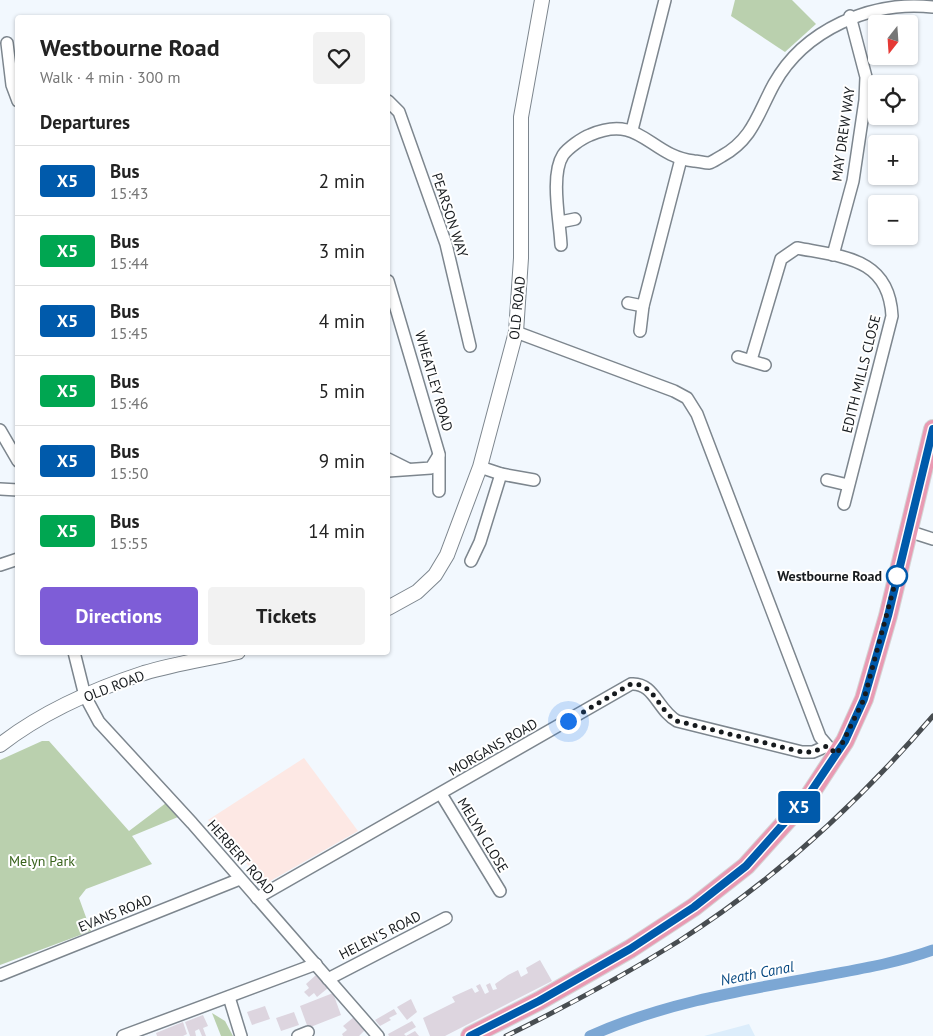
<!DOCTYPE html>
<html lang="en">
<head>
<meta charset="utf-8">
<style>
  body { margin:0; font-family:"PT Sans",sans-serif; background:#f2f2f2; color:#222; height:100vh; display:flex; flex-direction:column; font-size:19px; white-space:nowrap }
  * { box-sizing:border-box; margin:0 }
  p { font-size:16px; color:#767676 }
  .icon { flex:none; width:28px; height:28px; fill:none; stroke:currentColor; stroke-width:2; stroke-linecap:round; stroke-linejoin:round }
  .map { position:relative; flex:1; overflow:hidden }
  .panel { position:absolute; left:15px; top:15px; width:375px; height:640px; display:flex; flex-direction:column; background:#fff; border-radius:5px; box-shadow:0 1px 4px #0004 }
  .panel>* { flex:none }
  .badge { padding:0 10px; border-radius:4px; font-size:18px; line-height:32px }
  .needle { width:32px; rotate:197deg }
  .tools { position:absolute; left:868px; top:15px; display:grid; gap:10px }
  .tools a { display:grid; place-items:center; width:50px; height:50px; border-radius:5px; background:#fff; box-shadow:0 1px 4px #0004; font-size:25px }
  .you { position:absolute; width:25px; height:25px; margin:-12px; border:4px solid #fff; border-radius:50%; background:#1a73e8; box-shadow:0 0 0 8px #1a73e833 }
  .map>.badge { position:absolute; translate:-50% -50%; box-shadow:0 0 0 2px #fff }
  h2 { padding:0 25px; font-size:19px; line-height:45px }
  .round { display:grid; place-items:center; flex:none; width:52px; height:52px; border-radius:5px; background:#f2f2f2 }
  .overview { display:flex; align-items:center; justify-content:space-between; height:85px; padding:0 25px }
  h1 { font-size:24px; font-weight:700; line-height:38px }
  .primary-button { display:flex; gap:10px; margin-top:auto; padding:10px 25px }
  .primary-button a { flex:1; height:58px; border-radius:5px; background:#7e5dd7; color:#fff; font-size:20px; font-weight:700; line-height:58px; text-align:center }
  .primary-button a+a { background:#f2f2f2; color:#222 }
  ul { padding:0; list-style:none }
  li { display:flex; align-items:center; gap:15px; height:70px; padding:0 25px; border-top:1px solid #e0e0e0 }
  li div { flex:1 }
  li b { display:block; font-size:19px }
  li em { font-style:normal }
  li .badge { min-width:55px; font-weight:700; text-align:center }
  .map>svg:first-child { display:block }
  .built { fill:#dcedfb }
  .education { fill:#fde8e4 }
  .green { fill:#bad0ae }
  .lines { fill:none; stroke-linecap:round; stroke-linejoin:round }
  .canal { stroke:#7ca7d4; stroke-width:11 }
  .building { fill:#ddd5df }
  .minor-casing { stroke:#7d868e; stroke-width:14 }
  .tertiary-casing { stroke:#7d868e; stroke-width:16 }
  .primary-casing { stroke:#d5d6d6; stroke-width:20 }
  .minor { stroke:#fff; stroke-width:11 }
  .tertiary { stroke:#fff; stroke-width:14 }
  .primary { stroke:#e99ab3; stroke-width:18 }
  .rail-casing { stroke:#484d51; stroke-width:5 }
  .rail { stroke:#fff; stroke-width:3; stroke-dasharray:9; stroke-linecap:butt }
  .line-casing { stroke:#fff; stroke-width:11 }
  .line { stroke:#005aab; stroke-width:8 }
  .walk { stroke:#171b1e; stroke-width:5; stroke-dasharray:0 9 }
  .stop-dot { fill:#fff; stroke:#005aab; stroke-width:2.5 }
  .labels { text-anchor:middle; dominant-baseline:central; stroke-width:4; stroke-linejoin:round; paint-order:stroke }
  .street-label { font-size:14px; fill:#171b1e; stroke:#fff }
  .stop-label { font-size:14px; font-weight:bold; fill:#171b1e; stroke:#fff; text-anchor:end }
  .park-label { font-size:14px; fill:#38621b; stroke:#fff }
  .water-label { font-size:15px; font-style:italic; fill:#0a4b83; stroke:#fff }
</style>
</head>
<body>
<div class="map">
<svg width="933" height="1036" viewBox="0 0 933 1036">
  <rect width="100%" height="100%" fill="#f2f8fe"/>
  <path class="built" d="M749,1024L755,1036H704Z"/>
  <path class="education" d="M304,758L358,831L265,884L208,820Z"/>
  <g class="green">
    <path d="M735,0H792L816,24L785,52L731,16Z"/>
    <path d="M42,741H49L129,831L166,803L178,817L132,836L152,864L86,889L79,898L91,931L0,965V760Z"/>
    <path d="M212,1013L225,1021L233,1036H221Z"/>
  </g>
  <g class="lines">
    <path class="canal" d="M590,1036C663,1003 744,990 822,976C860,969 897,963 933,950"/>
  </g>
  <g class="building">
    <path d="M540,960L552,981L445,1036H430L423,1018L455,1002L452,997L472,988L475,993L479,991L476,986L480,984L485,994L489,992L486,985L490,983L493,990L497,989L495,984L508,975L518,970L521,977L528,973L526,968Z"/>
    <path d="M316,975L328,988L317,997L314,993L309,997L304,992L309,988L306,984Z"/>
    <path d="M333,993L341,1015L308,1028L300,1006Z"/>
    <path d="M411,999L417,1012L407,1020L397,1007Z"/>
    <path d="M265,1006L270,1019L252,1025L247,1012Z"/>
    <path d="M394,1009L397,1014L389,1018L391,1020L380,1026L375,1020Z"/>
    <path d="M294,1012L299,1025L281,1031L276,1018Z"/>
    <path d="M203,1015L208,1026L203,1028L206,1036H202L199,1029L195,1031L196,1036H190L185,1022Z"/>
    <path d="M354,1017L365,1030L359,1036H343L342,1034L347,1030L343,1026Z"/>
    <path d="M412,1021L416,1027L404,1034L406,1036L415,1031L419,1036H389L388,1034Z"/>
    <path d="M183,1022L187,1034L183,1036H157L156,1033Z"/>
  </g>
  <g class="lines">
    <g class="minor-casing">
      <g id="minor">
        <path d="M7,43L12,85L18,101"/>
        <path d="M388,101L399,112L446,244L470,346"/>
        <path d="M632,130L665,0"/>
        <path d="M560,222L575,219"/>
        <path d="M561,245C560,222 550,175 563,155C568,148 582,138 590,135C641,113 649,156 694,161C698,161 704,163 709,163C713,162 718,158 722,156C753,139 758,113 774,84C804,30 871,0 933,7"/>
        <path d="M833,255L853,181L865,100L866,77L850,16"/>
        <path d="M388,281L439,454V491"/>
        <path d="M628,303L643,306"/>
        <path d="M640,331L643,306L681,159"/>
        <path d="M516,332L674,391L687,398L697,414L820,737L832,751"/>
        <path d="M738,357L765,365"/>
        <path d="M751,360L781,259L797,248C844,257 889,258 892,316L844,504"/>
        <path d="M0,430L18,461"/>
        <path d="M388,459L408,469"/>
        <path d="M480,467L501,474L534,480"/>
        <path d="M388,471L431,468L439,455"/>
        <path d="M827,480L848,485"/>
        <path d="M0,489L18,490"/>
        <path d="M908,531L933,539"/>
        <path d="M471,561L480,542L501,474"/>
        <path d="M0,565L18,559"/>
        <path d="M74,652L85,696L99,722L192,823L378,1036"/>
        <path d="M441,794L500,891"/>
        <path d="M257,898L631,684C654,682 658,711 677,721L802,752H813L827,746"/>
        <path d="M0,975L240,879"/>
        <path d="M328,979L446,918"/>
        <path d="M229,997L241,1036"/>
        <path d="M123,1036L316,964"/>
        <path d="M298,1036L308,1032"/>
      </g>
    </g>
    <g class="tertiary-casing">
      <g id="tertiary">
        <path d="M388,608L417,592L435,575L447,555L480,467L516,332L521,258V117L542,0"/>
        <path d="M0,745C41,713 95,689 144,673C174,664 207,659 238,652"/>
      </g>
    </g>
    <g class="primary-casing">
      <path id="primary" d="M470,1036L539,1001L630,949L694,907L746,866L809,796L845,741L864,699L888,616L933,429"/>
    </g>
    <use href="#minor" class="minor"/>
    <use href="#tertiary" class="tertiary"/>
    <use href="#primary" class="primary"/>
    <g class="rail-casing">
      <path id="rail" d="M506,1036C565,1007 623,976 679,941C775,880 859,802 933,716"/>
    </g>
    <use href="#rail" class="rail"/>
  </g>
  <g class="lines">
    <g class="line-casing">
      <path id="line" d="M470,1036L539,1001L630,949L694,907L746,866L808,796L845,741L864,699L888,616L933,429"/>
    </g>
    <use href="#line" class="line"/>
    <path class="walk" d="M568,721L631,684C654,682 659,712 677,721L802,752H813L827,746L837,754L864,699L897,576"/>
  </g>
  <circle class="stop-dot" cx="897" cy="576" r="10"/>
  <g class="labels">
    <g class="street-label">
      <text transform="translate(843 134) rotate(-82)">MAY DREW WAY</text>
      <text transform="translate(450 215) rotate(72)">PEARSON WAY</text>
      <text transform="translate(517 308) rotate(-84)">OLD ROAD</text>
      <text transform="translate(861 374) rotate(-76)">EDITH MILLS CLOSE</text>
      <text transform="translate(434 381) rotate(74)">WHEATLEY ROAD</text>
      <text transform="translate(114 686) rotate(-21)">OLD ROAD</text>
      <text transform="translate(493 747) rotate(-30)">MORGANS ROAD</text>
      <text transform="translate(483 835) rotate(59)">MELYN CLOSE</text>
      <text transform="translate(241 857) rotate(49)">HERBERT ROAD</text>
      <text transform="translate(115 913) rotate(-22)">EVANS ROAD</text>
      <text transform="translate(380 935) rotate(-27)">HELEN'S ROAD</text>
    </g>
    <g class="stop-label">
      <text x="882" y="576">Westbourne Road</text>
    </g>
    <g class="park-label">
      <text x="42" y="861">Melyn Park</text>
    </g>
    <g class="water-label">
      <text transform="translate(757 973) rotate(-11)">Neath Canal</text>
    </g>
  </g>
</svg>
<div class="tools">
<a><svg class="needle" viewBox="-14 -14 28 28"><path d="M0-13l5 13h-10z" fill="#e53935"/><path d="M0 13l5-13h-10z" fill="#767676"/></svg></a>
<a><svg class="icon" aria-label="locate" viewBox="0 0 24 24"><circle cx="12" cy="12" r="6"/><path d="M12 2v4M12 18v4M2 12h4M18 12h4"/></svg></a>
<a>+</a>
<a>−</a>
</div>
<div class="you" style="left:568px;top:721px"></div>
<b class="badge" style="left:799px;top:807px;background:#005aab;color:#fff">X5</b>
<section class="panel">
<div class="overview"><div><h1>Westbourne Road</h1><p>Walk · 4 min · 300 m</p></div><a class="round"><svg class="icon" aria-label="heart" viewBox="0 0 24 24"><path d="M12 20l-8-8c-3-5 5-10 8-4 3-6 11-1 8 4z"/></svg></a></div>
<h2>Departures</h2>
<ul>
<li><span class="badge" style="background:#005aab;color:#fff">X5</span><div><b>Bus</b><p>15:43</p></div><em>2 min</em></li>
<li><span class="badge" style="background:#00a651;color:#fff">X5</span><div><b>Bus</b><p>15:44</p></div><em>3 min</em></li>
<li><span class="badge" style="background:#005aab;color:#fff">X5</span><div><b>Bus</b><p>15:45</p></div><em>4 min</em></li>
<li><span class="badge" style="background:#00a651;color:#fff">X5</span><div><b>Bus</b><p>15:46</p></div><em>5 min</em></li>
<li><span class="badge" style="background:#005aab;color:#fff">X5</span><div><b>Bus</b><p>15:50</p></div><em>9 min</em></li>
<li><span class="badge" style="background:#00a651;color:#fff">X5</span><div><b>Bus</b><p>15:55</p></div><em>14 min</em></li>
</ul>
<div class="primary-button"><a>Directions</a><a>Tickets</a></div>
</section>
</div>
</body>
</html>
